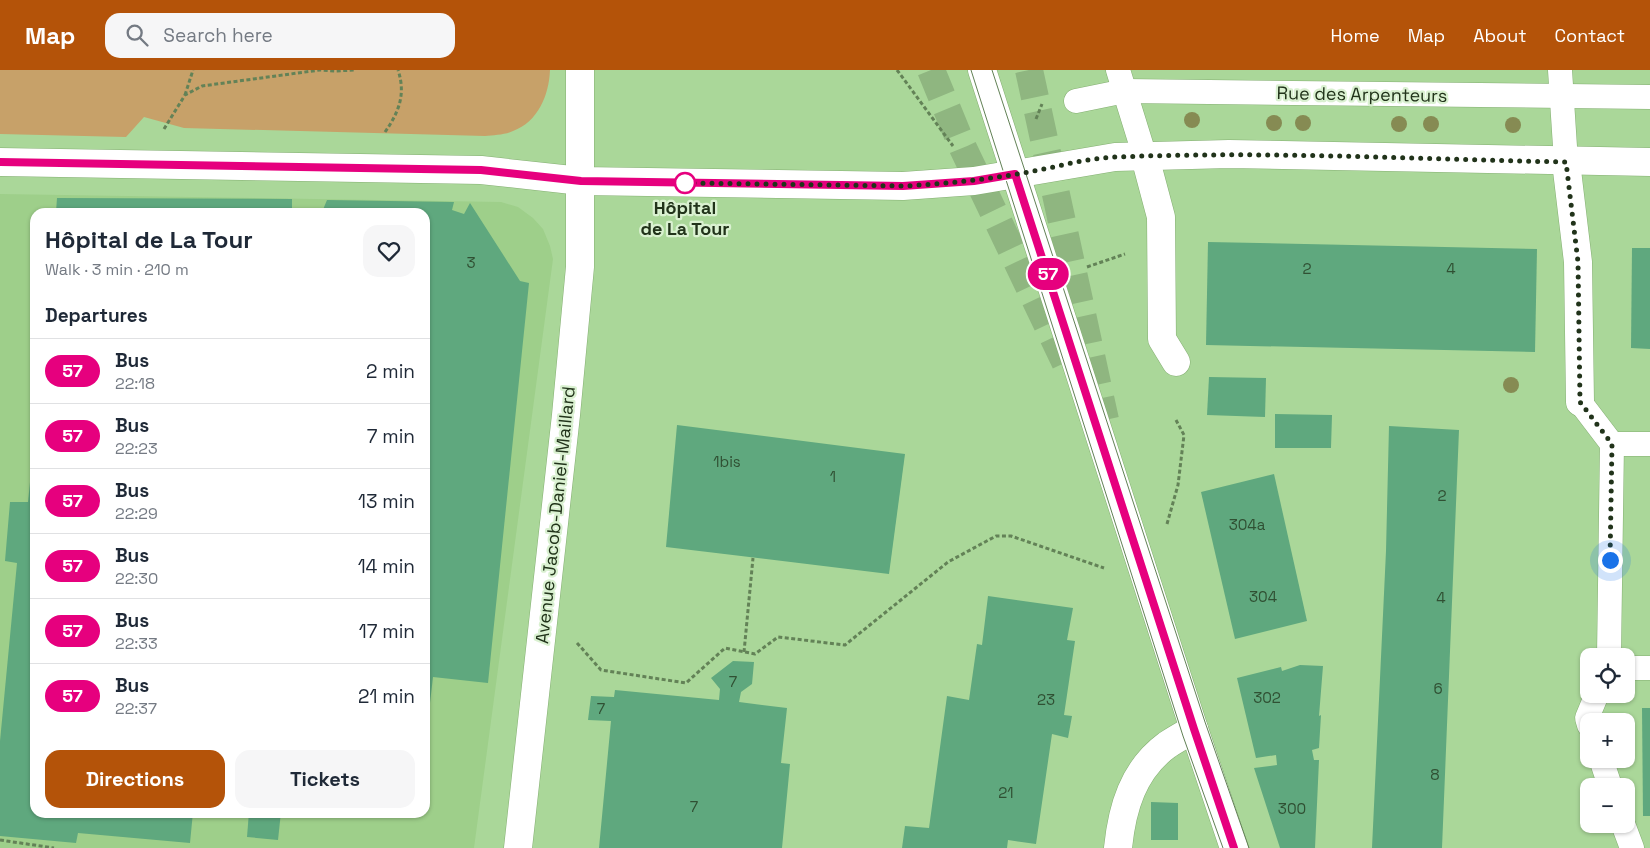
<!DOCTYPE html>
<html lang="en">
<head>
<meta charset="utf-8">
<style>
  body { margin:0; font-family:"Space Grotesk",sans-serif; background:#f6f6f7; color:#1f2937; height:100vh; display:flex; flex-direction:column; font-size:19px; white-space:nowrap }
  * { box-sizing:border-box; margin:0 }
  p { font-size:16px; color:#747a83 }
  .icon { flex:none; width:28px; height:28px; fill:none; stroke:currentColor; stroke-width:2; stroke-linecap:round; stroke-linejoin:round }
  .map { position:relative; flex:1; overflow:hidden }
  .drawer { position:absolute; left:30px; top:138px; width:400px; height:610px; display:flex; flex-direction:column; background:#fff; border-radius:15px; box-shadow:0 1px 4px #0004 }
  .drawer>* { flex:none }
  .badge { padding:0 10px; border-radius:16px; font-size:18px; line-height:32px }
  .controls { position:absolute; left:1580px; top:578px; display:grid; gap:10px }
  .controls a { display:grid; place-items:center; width:55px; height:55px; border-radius:10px; background:#fff; box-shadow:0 1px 4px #0004; font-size:25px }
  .you { position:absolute; width:25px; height:25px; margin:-12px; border:4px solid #fff; border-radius:50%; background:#1a73e8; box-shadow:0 0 0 8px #1a73e833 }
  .map>.badge { position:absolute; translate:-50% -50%; box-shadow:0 0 0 2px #fff }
  h2 { padding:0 15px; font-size:19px; line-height:45px }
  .round { display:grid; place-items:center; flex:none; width:52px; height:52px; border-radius:15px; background:#f6f6f7 }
  .headline { display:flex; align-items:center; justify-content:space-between; height:85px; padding:0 15px }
  h1 { font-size:24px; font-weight:600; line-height:38px }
  .action { display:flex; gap:10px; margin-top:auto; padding:10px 15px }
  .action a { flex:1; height:58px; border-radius:15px; background:#b45309; color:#fff; font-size:20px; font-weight:600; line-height:58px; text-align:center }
  .action a+a { background:#f6f6f7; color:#1f2937 }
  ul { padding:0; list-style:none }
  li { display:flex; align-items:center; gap:15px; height:65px; padding:0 15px; border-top:1px solid #e0e1e3 }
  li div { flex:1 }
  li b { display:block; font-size:19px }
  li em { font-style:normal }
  li .badge { min-width:55px; font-weight:700; text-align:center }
  header { display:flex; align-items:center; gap:30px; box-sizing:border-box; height:70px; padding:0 25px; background:#b45309; color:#fff }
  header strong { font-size:24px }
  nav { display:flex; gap:28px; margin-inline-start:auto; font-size:18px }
  .search { width:350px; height:45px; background:#f6f6f7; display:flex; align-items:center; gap:12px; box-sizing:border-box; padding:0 18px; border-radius:15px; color:#747a83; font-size:19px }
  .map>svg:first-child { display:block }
  .built { fill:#9ecf8a; fill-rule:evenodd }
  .green { fill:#c7a169 }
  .building { fill:#5fa87e }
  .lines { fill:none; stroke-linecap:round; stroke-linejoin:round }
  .primary-tunnel { stroke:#8fb680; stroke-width:28; stroke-dasharray:28 14; stroke-linecap:butt }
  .pedestrian-casing { stroke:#84af72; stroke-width:25 }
  .minor-casing { stroke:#84af72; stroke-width:29 }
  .tertiary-casing { stroke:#84af72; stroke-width:29 }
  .path { stroke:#638257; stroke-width:3; stroke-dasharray:4 2.5; stroke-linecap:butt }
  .pedestrian { stroke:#fff; stroke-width:24 }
  .minor { stroke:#fff; stroke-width:28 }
  .tertiary { stroke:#fff; stroke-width:28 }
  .tram { stroke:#618055; stroke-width:1 }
  .tree { fill:#868b53 }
  .line-casing { stroke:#fff; stroke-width:11 }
  .line { stroke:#e6007e; stroke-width:8 }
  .walk { stroke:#21331a; stroke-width:5; stroke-dasharray:0 9 }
  .stop-dot { fill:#fff; stroke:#e6007e; stroke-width:2.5 }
  .labels { text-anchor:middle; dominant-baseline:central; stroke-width:4.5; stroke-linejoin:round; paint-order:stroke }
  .number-label { font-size:15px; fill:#305033 }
  .street-label { font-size:18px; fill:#21331a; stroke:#daf1d1 }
  .stop-label { font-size:18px; font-weight:bold; fill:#21331a; stroke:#daf1d1 }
</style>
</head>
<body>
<header>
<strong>Map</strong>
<div class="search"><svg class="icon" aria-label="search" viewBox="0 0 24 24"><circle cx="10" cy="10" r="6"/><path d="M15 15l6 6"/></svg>Search here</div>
<nav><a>Home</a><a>Map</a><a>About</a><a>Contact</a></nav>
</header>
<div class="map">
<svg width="1650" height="778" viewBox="0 0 1650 778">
  <rect width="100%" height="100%" fill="#aad799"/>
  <path class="built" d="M0,124L501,132L518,137L533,148L543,159L550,176L553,189L474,778H0ZM35,142H425V742H35Z"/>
  <path class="green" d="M0,0H550C549,25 538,52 513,61C505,65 494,65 485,66L184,58L144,47L126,67L0,64Z"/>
  <g class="building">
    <path d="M57,128L292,129V140L307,141V142H56Z"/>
    <path d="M327,130L454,132L452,140L464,144L470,133L520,211L529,213L488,613L433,607L430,633L425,632V142H322Z"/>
    <path d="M1208,172L1537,179L1535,282L1206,275Z"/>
    <path d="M1632,178H1650V279L1631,278Z"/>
    <path d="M1209,307L1266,308L1265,347L1207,345Z"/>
    <path d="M1275,344L1332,345L1331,378H1275Z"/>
    <path d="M677,355L905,384L889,504L666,477Z"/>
    <path d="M1389,356L1459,360L1442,778H1372L1386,481Z"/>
    <path d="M34,372H35V742H193L190,773L78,763L76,773L0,766V671L17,493L5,491L10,432H28Z"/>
    <path d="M1274,404L1307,551L1235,569L1201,422Z"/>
    <path d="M988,526L1073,538L1067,570L1075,571L1064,645L1072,646L1068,668L1052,664L1036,774L1008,770L1007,778H902L905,756L929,758L947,626L969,630L977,574L982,575Z"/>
    <path d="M733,591L754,592L752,614L741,622L739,632L787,638L781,693L790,694L782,778H599L611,651L588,650L591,626L614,627L615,620L719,630L720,619L711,608Z"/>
    <path d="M1300,595L1323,596L1319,646L1321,645L1319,678L1312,680L1314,690H1319L1315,778H1280L1254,698L1277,695L1276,685L1256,688L1237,608L1281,597L1282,601Z"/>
    <path d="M1642,638H1650V746H1643Z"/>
    <path d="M1151,732L1178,733V770H1151Z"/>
    <path d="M249,742H281L278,770L247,767Z"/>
  </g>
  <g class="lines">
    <g class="primary-tunnel">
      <path d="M931,0L963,78L1070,302"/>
      <path d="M1029,0L1105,350"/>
    </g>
    <g class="pedestrian-casing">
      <g id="pedestrian">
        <path d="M1118,0L1145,87"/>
        <path d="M1560,0L1566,92"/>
        <path d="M1076,31L1125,21L1650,27"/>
        <path d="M1580,332L1612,374L1609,586"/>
        <path d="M1612,374H1650"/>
        <path d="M1626,598H1650"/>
        <path d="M1589,655L1587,648L1597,624"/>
        <path d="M1601,689L1610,716"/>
        <path d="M1623,754L1632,778"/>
      </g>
    </g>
    <g class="minor-casing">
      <g id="minor">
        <path d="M1145,87L1161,147L1162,269L1176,292"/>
        <path d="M0,92L481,100L581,111L903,116L974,111L1115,87L1229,84L1650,92"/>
        <path d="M1566,92L1578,192L1580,332"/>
        <path d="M518,778L566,345L580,197V0"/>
        <path d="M1118,778C1122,738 1133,700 1167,675C1176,669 1185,664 1194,659"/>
      </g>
    </g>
    <g class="tertiary-casing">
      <path id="tertiary" d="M982,0L1194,659L1234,778"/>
    </g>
    <g class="path">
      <path d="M897,0L953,76"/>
      <path d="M185,25L193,0"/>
      <path d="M1036,49L1042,34"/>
      <path d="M164,59L185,25L202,16L320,0L336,1L354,0"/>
      <path d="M385,62C399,42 406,24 398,0"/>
      <path d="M1087,197L1125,184"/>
      <path d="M1167,454L1178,415L1184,365L1176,350"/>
      <path d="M577,573L601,600L686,613L725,578L755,584L778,567L845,575L948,492L996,466H1011L1104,498"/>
      <path d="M744,582L753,488"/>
      <path d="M0,770L54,778"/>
    </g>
    <use href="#pedestrian" class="pedestrian"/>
    <use href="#minor" class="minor"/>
    <use href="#tertiary" class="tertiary"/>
    <g class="tram">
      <path d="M971,0L1183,666L1223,778"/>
      <path d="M992,0L1205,652L1249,778"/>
    </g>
  </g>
  <g class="tree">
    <circle cx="1192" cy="50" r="8"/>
    <circle cx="1274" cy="53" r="8"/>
    <circle cx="1303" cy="53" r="8"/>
    <circle cx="1399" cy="54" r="8"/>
    <circle cx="1431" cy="54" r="8"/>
    <circle cx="1513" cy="55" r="8"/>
    <circle cx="1511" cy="315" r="8"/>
  </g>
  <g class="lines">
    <g class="line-casing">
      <path id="line" d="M0,92L481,100L581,111L903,116L974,111L1015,104L1194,659L1234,778"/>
    </g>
    <use href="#line" class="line"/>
    <path class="walk" d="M685,113L903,116C944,114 983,110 1023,103C1054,98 1085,88 1116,87C1266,81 1416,89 1566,92L1578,192L1580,332L1612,374L1610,490"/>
  </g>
  <circle class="stop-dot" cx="685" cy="113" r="10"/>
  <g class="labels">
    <g class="number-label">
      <text x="471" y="192">3</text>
      <text x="1307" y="198">2</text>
      <text x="1451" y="198">4</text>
      <text x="727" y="391">1bis</text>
      <text x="833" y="406">1</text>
      <text x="1442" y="425">2</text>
      <text x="1247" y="454">304a</text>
      <text x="1263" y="526">304</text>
      <text x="1441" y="527">4</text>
      <text x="733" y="611">7</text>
      <text x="1438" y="618">6</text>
      <text x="1267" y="627">302</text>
      <text x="1046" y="629">23</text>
      <text x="601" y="638">7</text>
      <text x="1435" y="704">8</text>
      <text x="1006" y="722">21</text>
      <text x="694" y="736">7</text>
      <text x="1292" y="738">300</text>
    </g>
    <g class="street-label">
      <text transform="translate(1362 24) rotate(1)">Rue des Arpenteurs</text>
      <text transform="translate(555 445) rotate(-84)">Avenue Jacob-Daniel-Maillard</text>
    </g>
    <g class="stop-label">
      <text x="685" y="137">Hôpital<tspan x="685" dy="21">de La Tour</tspan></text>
    </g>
  </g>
</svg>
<div class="controls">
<a><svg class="icon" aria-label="locate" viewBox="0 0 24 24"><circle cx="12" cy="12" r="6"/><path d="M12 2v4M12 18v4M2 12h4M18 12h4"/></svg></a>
<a>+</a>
<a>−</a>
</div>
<div class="you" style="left:1610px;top:490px"></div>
<b class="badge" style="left:1048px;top:204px;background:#e6007e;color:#fff">57</b>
<section class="drawer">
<div class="headline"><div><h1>Hôpital de La Tour</h1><p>Walk · 3 min · 210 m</p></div><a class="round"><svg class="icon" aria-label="heart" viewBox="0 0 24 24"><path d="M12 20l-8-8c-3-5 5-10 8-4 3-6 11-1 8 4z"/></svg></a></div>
<h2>Departures</h2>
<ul>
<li><span class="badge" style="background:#e6007e;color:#fff">57</span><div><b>Bus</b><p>22:18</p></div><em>2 min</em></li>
<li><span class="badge" style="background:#e6007e;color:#fff">57</span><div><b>Bus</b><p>22:23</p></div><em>7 min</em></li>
<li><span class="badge" style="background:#e6007e;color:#fff">57</span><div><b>Bus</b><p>22:29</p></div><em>13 min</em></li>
<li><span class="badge" style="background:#e6007e;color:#fff">57</span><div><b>Bus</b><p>22:30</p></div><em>14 min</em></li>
<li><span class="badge" style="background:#e6007e;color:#fff">57</span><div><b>Bus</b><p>22:33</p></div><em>17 min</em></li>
<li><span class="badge" style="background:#e6007e;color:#fff">57</span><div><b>Bus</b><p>22:37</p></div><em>21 min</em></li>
</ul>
<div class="action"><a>Directions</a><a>Tickets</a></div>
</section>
</div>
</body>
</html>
